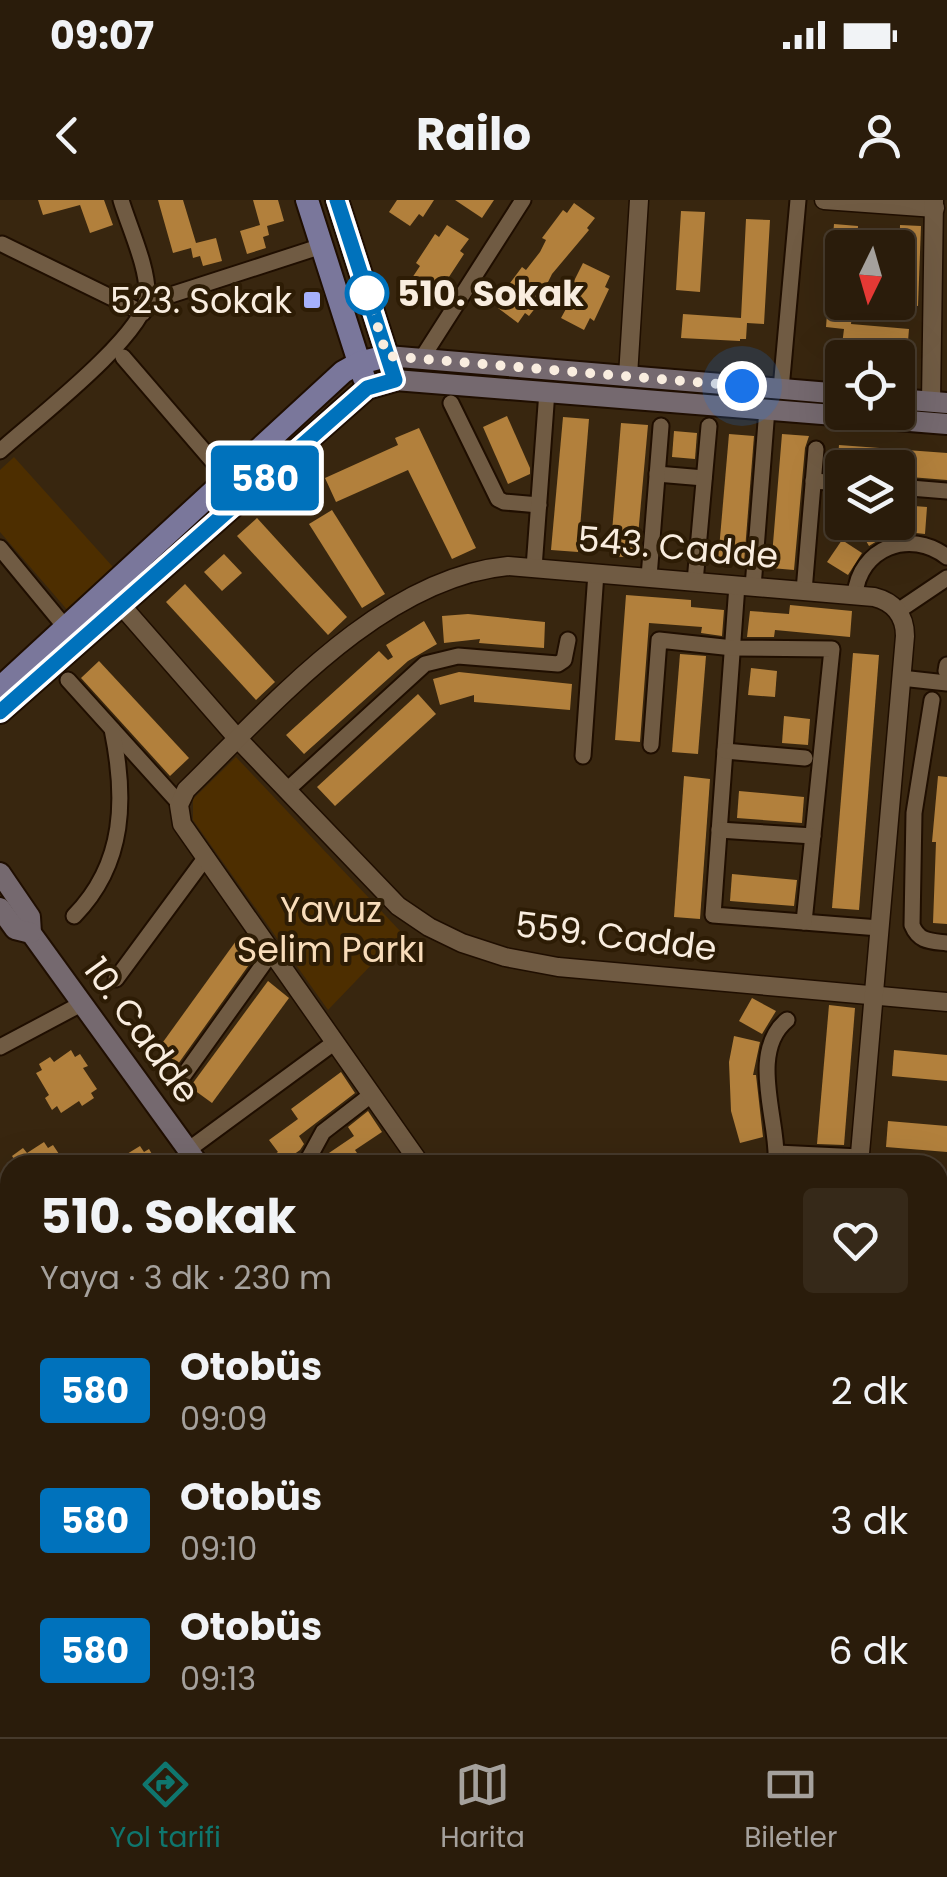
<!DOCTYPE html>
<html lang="tr">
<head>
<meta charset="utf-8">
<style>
  body { margin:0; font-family:Poppins,sans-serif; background:#362919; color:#f1f3f6; height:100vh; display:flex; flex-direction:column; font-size:38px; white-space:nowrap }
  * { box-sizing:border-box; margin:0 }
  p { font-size:32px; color:#a5a19d }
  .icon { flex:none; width:55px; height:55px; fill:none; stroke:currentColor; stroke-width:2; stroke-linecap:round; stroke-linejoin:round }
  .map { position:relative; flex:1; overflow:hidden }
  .drawer { position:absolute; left:0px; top:955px; width:948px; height:582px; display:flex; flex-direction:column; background:#2a1c0b; border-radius:30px 30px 0 0; box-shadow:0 10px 40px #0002,0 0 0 2px #463a2c }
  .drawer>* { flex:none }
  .badge { padding:0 20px; border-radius:8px; font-size:35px; line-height:65px }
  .needle { width:65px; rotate:185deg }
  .controls { position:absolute; left:825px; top:30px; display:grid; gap:20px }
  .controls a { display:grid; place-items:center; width:90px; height:90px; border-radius:10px; background:#2a1c0b; box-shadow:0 10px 40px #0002,0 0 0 2px #463a2c; font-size:50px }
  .you { position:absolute; width:50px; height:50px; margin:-25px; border:8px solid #fff; border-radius:50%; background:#1a73e8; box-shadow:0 0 0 15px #1a73e833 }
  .map>.badge { position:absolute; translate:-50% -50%; box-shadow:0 0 0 5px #fff }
  .round { display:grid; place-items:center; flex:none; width:105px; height:105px; border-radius:10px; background:#362919 }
  .headline { display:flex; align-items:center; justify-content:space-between; height:170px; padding:0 40px }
  h1 { font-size:48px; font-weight:700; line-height:75px }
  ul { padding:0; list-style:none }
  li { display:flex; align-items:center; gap:30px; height:130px; padding:0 40px }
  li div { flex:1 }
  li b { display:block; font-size:38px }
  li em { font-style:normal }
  li .badge { min-width:110px; font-weight:700; text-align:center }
  .status { display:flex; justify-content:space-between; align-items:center; height:70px; padding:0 50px; background:#2a1c0b; direction:ltr }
  .status svg { height:28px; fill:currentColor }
  header { display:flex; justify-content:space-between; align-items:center; height:130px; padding:0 40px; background:#2a1c0b; font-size:45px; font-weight:700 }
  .tabs { display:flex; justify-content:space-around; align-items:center; height:140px; border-top:2px solid #463a2c; background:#2a1c0b; font-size:28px; color:#a5a19d }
  .tabs a { display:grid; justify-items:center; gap:5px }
  .tabs .current { color:#0f766e }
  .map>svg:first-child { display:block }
  .green { fill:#4d2e00 }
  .building { fill:#b2803c }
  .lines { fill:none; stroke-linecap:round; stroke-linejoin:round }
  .minor-casing { stroke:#1f0e00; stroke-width:19 }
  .tertiary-casing { stroke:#1f0e00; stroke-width:21 }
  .secondary-casing { stroke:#1f0e00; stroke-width:24 }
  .primary-casing { stroke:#1f0e00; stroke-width:26 }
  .minor { stroke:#705b43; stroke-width:15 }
  .tertiary { stroke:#705b43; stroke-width:18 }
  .secondary { stroke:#75696f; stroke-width:20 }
  .primary { stroke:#7a779b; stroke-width:22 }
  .line-casing { stroke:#fff; stroke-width:22 }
  .line { stroke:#0072bc; stroke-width:15 }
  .walk { stroke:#f9eddf; stroke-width:10; stroke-dasharray:0 18 }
  .stop-dot { fill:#fff; stroke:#0072bc; stroke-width:5 }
  .poi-dot { fill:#a6b1fc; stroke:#2d1c05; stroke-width:4 }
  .labels { text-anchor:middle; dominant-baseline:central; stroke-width:8; stroke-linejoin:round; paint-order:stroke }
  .stop-label { font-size:35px; font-weight:bold; fill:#f9eddf; stroke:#2d1c05; text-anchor:start }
  .poi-label { font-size:35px; fill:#f9eddf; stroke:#2d1c05; text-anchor:end }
  .street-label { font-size:35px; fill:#f9eddf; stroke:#2d1c05 }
  .park-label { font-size:35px; fill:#f8dcba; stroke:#2d1c05 }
</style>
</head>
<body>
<div class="status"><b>09:07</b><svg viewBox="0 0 49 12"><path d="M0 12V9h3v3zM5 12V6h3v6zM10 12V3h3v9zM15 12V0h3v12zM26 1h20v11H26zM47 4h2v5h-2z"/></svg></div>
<header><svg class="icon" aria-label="back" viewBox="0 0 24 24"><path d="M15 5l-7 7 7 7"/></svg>Railo<svg class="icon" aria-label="person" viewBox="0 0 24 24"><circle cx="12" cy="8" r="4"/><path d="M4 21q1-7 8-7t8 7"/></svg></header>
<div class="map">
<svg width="947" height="1537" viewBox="0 0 947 1537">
  <rect width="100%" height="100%" fill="#38260f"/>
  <g class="green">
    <path d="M14,257L113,367L69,412L0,332V270Z"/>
    <path d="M236,557L402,733L328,810L193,620V599Z"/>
    <path d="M10,1447V1513L0,1521V1454Z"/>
    <path d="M358,1528H465L467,1537H365Z"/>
  </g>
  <g class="building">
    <path d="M38,0H104L113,25L90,33L80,5L43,15Z"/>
    <path d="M158,0H183L196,43L216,38L222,61L203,66L200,56L193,58L191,48L173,53Z"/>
    <path d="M253,0H278L284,21L267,26L269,35L263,37L266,48L247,54L240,31L260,25Z"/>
    <path d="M397,0H434L423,17L419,14L410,26L389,12Z"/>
    <path d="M455,0H494L482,18Z"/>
    <path d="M574,3L595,18L587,28L589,30L552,74L546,86L550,89L529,116L525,113L518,123L498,108L505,98L501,95L522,67L526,70L540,52L546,40L542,38L563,10L567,13Z"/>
    <path d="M681,11L705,12L700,92L676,90Z"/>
    <path d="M746,19L770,20L764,124L747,123L746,139H740V141L681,138L683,114L741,118Z"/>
    <path d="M834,24L858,26L857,48H842V102H853L851,124L909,129L907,153L848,148L849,145H842L844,129L826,127Z"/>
    <path d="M447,25L469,39L460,51L464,54L445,83L441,80L433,92L412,78L420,66L416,63L435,34L439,37Z"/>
    <path d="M900,25L921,26L918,106L898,104Z"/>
    <path d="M583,63L610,76L605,87L609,89L594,121L590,118L584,130L561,118L567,107L562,105Z"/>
    <path d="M507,216L530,268V274L508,284L483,227Z"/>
    <path d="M563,217L589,219L578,352L551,350Z"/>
    <path d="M621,223L648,225L636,358L610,356Z"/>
    <path d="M419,228L476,348L452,359L408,270L336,302L325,278L398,245L395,238Z"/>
    <path d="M674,231L697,233L695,259L672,257Z"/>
    <path d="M729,234L754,236L744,363L718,361Z"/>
    <path d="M782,234L809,236L805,248L794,370L771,368Z"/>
    <path d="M839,245L947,253V280L898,276V268H837Z"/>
    <path d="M901,305L927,307L925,334L898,331V328L869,346L855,322H899Z"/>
    <path d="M332,310L385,394L362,408L309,324Z"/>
    <path d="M257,318L347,417L328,435L237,336Z"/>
    <path d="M842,340L862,353L848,375L827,362Z"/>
    <path d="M224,354L242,373L222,391L204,372Z"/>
    <path d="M185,384L275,482L256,500L166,402Z"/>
    <path d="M626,395L691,400V407L724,410L722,436L701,433L702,427L649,423L640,542L615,540Z"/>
    <path d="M790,405L852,411L850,437L775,430L774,437H747L750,411L789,414Z"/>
    <path d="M468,414L545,422L544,448L479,443L480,439L444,443L442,416Z"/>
    <path d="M424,421L437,444L408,461L304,554L286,535L379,451L388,460L393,457L386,445Z"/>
    <path d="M853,453L879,455L859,710L832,708Z"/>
    <path d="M680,454L706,456L698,554L672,552Z"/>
    <path d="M99,461L189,558L170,576L81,478Z"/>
    <path d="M751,468L777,471L775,497L748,495Z"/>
    <path d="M459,472L572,484L570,510L474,502V495L440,505L433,479Z"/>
    <path d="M418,494L436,514L335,606L317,587Z"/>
    <path d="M784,516L810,519L808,545L782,543Z"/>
    <path d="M684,576L710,579L700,719L674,717Z"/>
    <path d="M938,576L947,577V724L933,723L936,642H932Z"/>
    <path d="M739,591L804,597L802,623L737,618Z"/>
    <path d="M732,674L797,680L794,706L730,701Z"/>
    <path d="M236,741L256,755L178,864L158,849Z"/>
    <path d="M268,781L289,798L212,903L190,887Z"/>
    <path d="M752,798L776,811L762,834L739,821Z"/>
    <path d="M829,805L855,808L844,945L817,944Z"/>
    <path d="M734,836L760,842L753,875H756L763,937L740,943L731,911L729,862Z"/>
    <path d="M71,850L75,857L80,854L88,866L83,868L97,889L91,893L94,898L82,906L79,901L61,913L57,906L52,910L45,898L49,895L36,873L42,870L39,864L50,857L54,862Z"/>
    <path d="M894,850L947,855V881L892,876Z"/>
    <path d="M341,872L355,893L299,936L304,944L300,950L279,965H259L278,952L269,940L298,919L291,909Z"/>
    <path d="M368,911L382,932L355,950L365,965H333L326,955L354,936L348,927Z"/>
    <path d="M888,921L947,926V952L886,947Z"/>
    <path d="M44,942L48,948L53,945L61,957L56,960L60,965H18L12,956L23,948L27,953Z"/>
    <path d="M140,946L144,952L149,949L156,961L150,965H99L119,953L122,957Z"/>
    <path d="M10,1344V1388L0,1375V1351Z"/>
  </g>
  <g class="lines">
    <g class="minor-casing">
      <g id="minor">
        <path d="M2,44L143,113"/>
        <path d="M146,103L322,46"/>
        <path d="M123,157L228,279"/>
        <path d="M422,158L523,0"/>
        <path d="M781,189L798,0"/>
        <path d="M451,203L498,299L504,302L539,305"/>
        <path d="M0,251C32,222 144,136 147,97C149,69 129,27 121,0"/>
        <path d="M657,274L704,278"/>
        <path d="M813,281L842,283"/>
        <path d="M898,287L947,291"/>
        <path d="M0,348L66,428"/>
        <path d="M534,368L547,191"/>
        <path d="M649,377L661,226"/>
        <path d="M695,382L709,226"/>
        <path d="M737,385L713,715L879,728"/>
        <path d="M753,387L767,209"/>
        <path d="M804,391L816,249"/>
        <path d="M855,395C859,348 910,328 947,357"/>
        <path d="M898,411L947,378"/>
        <path d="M946,471L947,465"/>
        <path d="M901,478L947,483"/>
        <path d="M68,480L179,603"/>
        <path d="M932,500L914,613L912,725C919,742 930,741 947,743"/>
        <path d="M651,545L659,440L733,448L832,449L804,722"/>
        <path d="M725,551L805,558"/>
        <path d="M583,556L596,373"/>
        <path d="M287,590L425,464L458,456L558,464L564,460L568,440"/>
        <path d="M719,630L813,636"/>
        <path d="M74,716C126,663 126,597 112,529"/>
        <path d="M116,779L206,657"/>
        <path d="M0,847L83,803"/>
        <path d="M181,879L272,752"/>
        <path d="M188,950L335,842"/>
        <path d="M777,953L860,957"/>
        <path d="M305,965L323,932L371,895"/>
        <path d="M776,965C780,924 747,853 787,820"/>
        <path d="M0,1059L10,1073"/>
        <path d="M938,1140L947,1141"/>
        <path d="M0,1152L10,1145"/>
        <path d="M946,1282L947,1266"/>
        <path d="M0,1443L10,1436"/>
        <path d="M345,1528L352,1537"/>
        <path d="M472,1528L474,1537"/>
        <path d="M543,1528V1531"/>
      </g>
    </g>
    <g class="tertiary-casing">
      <g id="tertiary">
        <path d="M824,0L935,8"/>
        <path d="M628,176L639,0"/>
        <path d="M931,202L934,0"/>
        <path d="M121,405L238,539L398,706L429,727L462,743L505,757L558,767L947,802"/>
        <path d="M421,965L182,624L179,605L186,590C272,506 381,378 508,366L874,397C894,402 905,415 905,436L859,965"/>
        <path d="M938,1127L947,1128"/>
        <path d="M77,1528L84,1537"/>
      </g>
    </g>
    <g class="secondary-casing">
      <g id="secondary">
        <path d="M387,156L842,194"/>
        <path d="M395,180L947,224"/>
        <path d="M898,199L947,203"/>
        <path d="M0,673L30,717L31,733L199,965"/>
        <path d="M0,708L15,729L31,733"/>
        <path d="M938,1307L947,1308"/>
        <path d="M938,1345L947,1340"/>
        <path d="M0,1537L12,1528"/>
        <path d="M35,1537L48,1528"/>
        <path d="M823,1537V1528"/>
      </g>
    </g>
    <g class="primary-casing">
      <g id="primary">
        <path d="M307,0L364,178"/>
        <path d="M0,488L343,172L359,163L387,156"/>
        <path d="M0,512L367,188L395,180L337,0"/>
      </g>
    </g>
    <use href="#minor" class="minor"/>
    <use href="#tertiary" class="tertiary"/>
    <use href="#secondary" class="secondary"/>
    <use href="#primary" class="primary"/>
  </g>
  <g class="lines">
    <g class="line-casing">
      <path id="line" d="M0,512L367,188L395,180L337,0"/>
    </g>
    <use href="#line" class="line"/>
    <path class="walk" d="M367,93L387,156L742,186"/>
  </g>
  <circle class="stop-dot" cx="367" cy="93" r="20"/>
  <rect class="poi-dot" x="302" y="90" width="20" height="20" rx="5"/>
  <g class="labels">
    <g class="stop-label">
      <text x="397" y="93">510. Sokak</text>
    </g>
    <g class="poi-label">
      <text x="292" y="100">523. Sokak</text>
    </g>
    <g class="street-label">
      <text transform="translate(678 347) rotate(5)">543. Cadde</text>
      <text transform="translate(616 736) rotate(7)">559. Cadde</text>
      <text transform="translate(142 830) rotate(54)">10. Cadde</text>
    </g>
    <g class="park-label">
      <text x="331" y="709">Yavuz<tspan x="331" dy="40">Selim Parkı</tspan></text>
    </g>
  </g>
</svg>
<div class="controls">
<a><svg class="needle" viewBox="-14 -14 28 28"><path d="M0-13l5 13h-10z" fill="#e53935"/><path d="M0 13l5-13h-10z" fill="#a5a19d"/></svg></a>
<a><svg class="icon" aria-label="locate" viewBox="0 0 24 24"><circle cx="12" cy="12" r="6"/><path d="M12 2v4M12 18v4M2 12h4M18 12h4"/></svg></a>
<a><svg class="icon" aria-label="layers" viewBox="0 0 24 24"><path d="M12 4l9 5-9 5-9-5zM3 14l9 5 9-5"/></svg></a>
</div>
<div class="you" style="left:742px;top:186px"></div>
<b class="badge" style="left:265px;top:278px;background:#0072bc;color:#fff">580</b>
<section class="drawer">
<div class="headline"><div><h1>510. Sokak</h1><p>Yaya · 3 dk · 230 m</p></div><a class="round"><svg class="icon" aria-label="heart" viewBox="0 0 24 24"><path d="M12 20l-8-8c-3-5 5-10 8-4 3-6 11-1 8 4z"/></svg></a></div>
<ul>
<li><span class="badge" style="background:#0072bc;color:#fff">580</span><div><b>Otobüs</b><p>09:09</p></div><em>2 dk</em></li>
<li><span class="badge" style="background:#0072bc;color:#fff">580</span><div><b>Otobüs</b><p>09:10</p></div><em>3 dk</em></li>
<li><span class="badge" style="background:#0072bc;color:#fff">580</span><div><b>Otobüs</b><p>09:13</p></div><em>6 dk</em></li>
</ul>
</section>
</div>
<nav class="tabs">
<a class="current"><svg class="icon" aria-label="directions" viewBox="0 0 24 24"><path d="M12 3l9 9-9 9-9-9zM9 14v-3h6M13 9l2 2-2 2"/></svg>Yol tarifi</a>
<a><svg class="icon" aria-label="map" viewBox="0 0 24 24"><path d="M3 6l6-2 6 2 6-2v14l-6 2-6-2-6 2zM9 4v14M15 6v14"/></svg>Harita</a>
<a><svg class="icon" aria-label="tickets" viewBox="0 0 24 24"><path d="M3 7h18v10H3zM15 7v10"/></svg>Biletler</a>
</nav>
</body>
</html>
